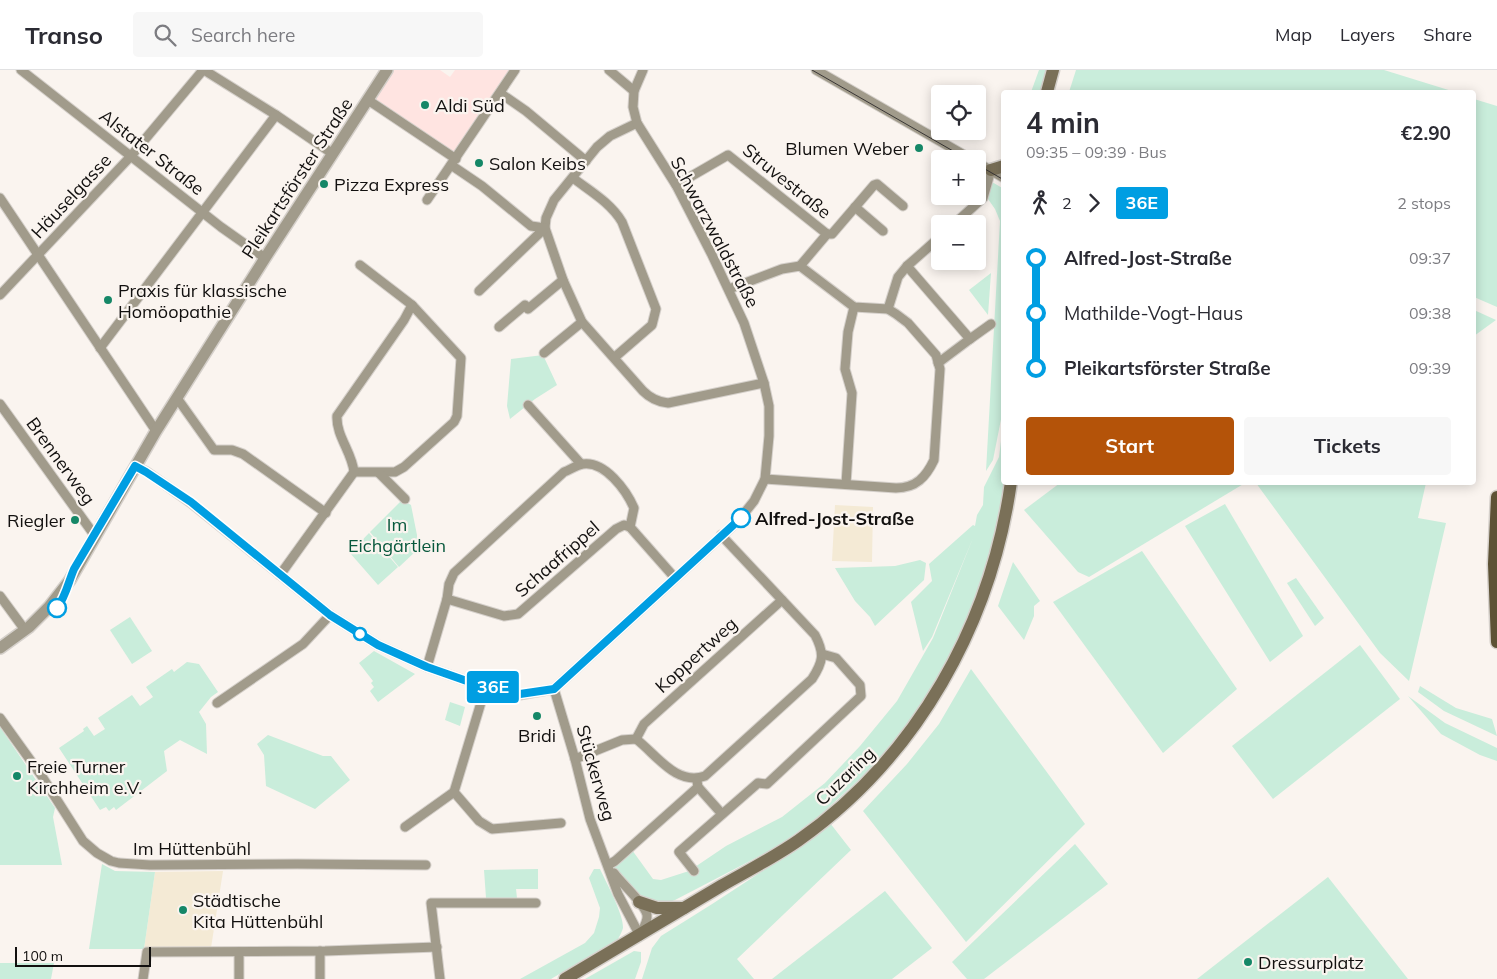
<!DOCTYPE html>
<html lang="en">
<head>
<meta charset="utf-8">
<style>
  body { margin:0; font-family:Mulish,sans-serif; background:#f7f7f7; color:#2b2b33; height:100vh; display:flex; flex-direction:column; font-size:19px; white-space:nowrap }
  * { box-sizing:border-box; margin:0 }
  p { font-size:16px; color:#7c7c81 }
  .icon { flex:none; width:28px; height:28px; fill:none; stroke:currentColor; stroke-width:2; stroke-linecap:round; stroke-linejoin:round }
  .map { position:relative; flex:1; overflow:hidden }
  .side { position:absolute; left:1001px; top:20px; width:475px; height:395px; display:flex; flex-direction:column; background:#fff; border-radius:5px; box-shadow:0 2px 12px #0003 }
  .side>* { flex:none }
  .badge { padding:0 10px; border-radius:4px; font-size:18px; line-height:32px }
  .fabs { position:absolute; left:931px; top:15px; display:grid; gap:10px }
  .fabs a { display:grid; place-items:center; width:55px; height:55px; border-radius:5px; background:#fff; box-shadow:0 2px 12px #0003; font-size:25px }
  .scale { position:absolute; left:15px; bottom:12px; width:136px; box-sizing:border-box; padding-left:5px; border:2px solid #12100f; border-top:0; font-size:14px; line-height:18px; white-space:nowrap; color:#12100f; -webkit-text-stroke:4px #faf4ef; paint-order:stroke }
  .map>.badge { position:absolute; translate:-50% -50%; box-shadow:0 0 0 2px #fff }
  .legs { display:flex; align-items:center; gap:8px; height:55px; padding:0 25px; font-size:16px }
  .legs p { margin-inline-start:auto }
  .headline { display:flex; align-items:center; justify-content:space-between; height:85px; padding:0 25px }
  h1 { font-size:28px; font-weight:700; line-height:38px }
  .cta { display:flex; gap:10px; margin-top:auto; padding:10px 25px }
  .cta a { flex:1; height:58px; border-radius:5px; background:#b45309; color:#fff; font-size:20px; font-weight:700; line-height:58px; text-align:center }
  .cta a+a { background:#f7f7f7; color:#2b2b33 }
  ul { padding:0 25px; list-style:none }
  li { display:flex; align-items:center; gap:18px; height:55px; font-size:19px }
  li i { display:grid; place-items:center; width:8px; height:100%; margin:0 6px; background:currentColor }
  li i::after { content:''; width:12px; height:12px; margin:-6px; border:4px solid; border-radius:50%; background:#fff }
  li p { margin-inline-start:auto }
  li:first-child i { background:linear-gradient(#0000 50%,currentColor 0) }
  li:last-child i { background:linear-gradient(currentColor 50%,#0000 0) }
  header { display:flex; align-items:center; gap:30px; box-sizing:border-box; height:70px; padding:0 25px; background:#fff; border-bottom:1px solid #e1e1e2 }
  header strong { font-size:24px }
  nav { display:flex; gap:28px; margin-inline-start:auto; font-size:18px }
  .search { width:350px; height:45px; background:#f7f7f7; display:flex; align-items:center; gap:12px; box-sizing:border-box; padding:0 18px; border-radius:5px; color:#7c7c81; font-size:19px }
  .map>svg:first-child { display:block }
  .commercial { fill:#ffe4e1 }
  .education { fill:#f4ead5 }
  .green { fill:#c9eddb }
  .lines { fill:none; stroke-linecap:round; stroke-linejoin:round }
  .minor-casing { stroke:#d5d0cb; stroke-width:11 }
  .tertiary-casing { stroke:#d5d0cb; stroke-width:14 }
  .secondary-casing { stroke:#d5d0cb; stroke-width:15 }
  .primary-casing { stroke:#d5d0cb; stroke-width:15 }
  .minor { stroke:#a19b8b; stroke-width:9 }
  .tertiary { stroke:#a19b8b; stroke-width:11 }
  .secondary { stroke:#7a7058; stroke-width:12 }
  .primary { stroke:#5d5235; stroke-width:12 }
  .tram { stroke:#393635; stroke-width:1 }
  .line-1-casing { stroke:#fff; stroke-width:11 }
  .line-1 { stroke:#009ee2; stroke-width:8 }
  .poi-dot { fill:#158767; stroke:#faf4ef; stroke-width:2 }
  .stop-1-dot { fill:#fff; stroke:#009ee2; stroke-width:2.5 }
  .labels { text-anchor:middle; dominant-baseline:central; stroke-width:4.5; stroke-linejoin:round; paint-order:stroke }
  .poi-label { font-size:18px; fill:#12100f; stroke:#faf4ef; text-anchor:start }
  .street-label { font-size:18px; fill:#12100f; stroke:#faf4ef }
  .stop-label { font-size:18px; font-weight:bold; fill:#12100f; stroke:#faf4ef; text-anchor:start }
  .park-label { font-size:18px; fill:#07583c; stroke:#faf4ef }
</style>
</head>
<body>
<header>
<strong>Transo</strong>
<div class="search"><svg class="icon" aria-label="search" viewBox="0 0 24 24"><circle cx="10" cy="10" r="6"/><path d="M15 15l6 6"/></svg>Search here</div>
<nav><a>Map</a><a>Layers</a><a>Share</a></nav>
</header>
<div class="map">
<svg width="1497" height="909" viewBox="0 0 1497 909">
  <rect width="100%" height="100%" fill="#faf4ef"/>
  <path class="commercial" d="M392,0H440L450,7L455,0H513L456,84L374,29Z"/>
  <g class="education">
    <path d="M835,435L873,437L872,492L832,491Z"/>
    <path d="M223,801L211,878L144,879L155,802Z"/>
  </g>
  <g class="green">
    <path d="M1039,0H1047L1040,22H1031Z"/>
    <path d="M1076,0H1384L1455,22H1069Z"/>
    <path d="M1474,29L1497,36V237L1474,227Z"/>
    <path d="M992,112L1004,119V334L993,390L986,401L1000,151L995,139L988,129Z"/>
    <path d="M991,203L988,245L969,220Z"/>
    <path d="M1474,240L1496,250L1474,266Z"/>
    <path d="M543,285L557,315L535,329L510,349L507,336L511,289Z"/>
    <path d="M1004,347V412L1006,413L999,449L972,544L945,599L908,656L873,697L818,747L777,777L675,830L667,833L658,832L637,824L611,796L632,780L653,809L661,810L689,801L726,776L782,747L825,713L860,676L897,631L933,568L973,468L932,567L923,581L911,532L932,511L929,494L973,455L975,456L977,445L983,435L984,417L999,387Z"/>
    <path d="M1245,413L1089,507L1078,502L1024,440L1060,413Z"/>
    <path d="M1256,413H1426L1418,448L1446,453L1409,611L1380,583Z"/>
    <path d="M402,430L411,435L417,465V480L399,497L370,462Z"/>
    <path d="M1225,434L1303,566L1270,592L1185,456Z"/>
    <path d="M369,463L398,497L378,515L350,483Z"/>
    <path d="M1142,481L1237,619L1163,683L1053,532Z"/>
    <path d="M920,490L926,493L924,510L875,556L870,547L855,531L835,498L895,496Z"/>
    <path d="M1013,492L1040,531L1034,536V546L1024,570L998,536Z"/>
    <path d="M1296,508L1324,548L1315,556L1287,513Z"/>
    <path d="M130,547L152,581L132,594L110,560Z"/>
    <path d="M1360,575L1400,629L1273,729L1232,676Z"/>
    <path d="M374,581L415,604L378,632L370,621L374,617L371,613L373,611L359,593Z"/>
    <path d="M187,592L199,594L218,622L211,627L199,642L206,654L207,684L180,670L164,681L167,701L116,740L114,737L109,741L106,737L100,740L59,678L84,661L83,659L87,656L94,666L105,659L98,648L132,625L140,636L153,627L146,617L172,599L174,602Z"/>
    <path d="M971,599L1085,754L966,872L863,741L907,694L939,654Z"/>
    <path d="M1420,616L1456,638L1492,649L1497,666L1444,641L1418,622Z"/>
    <path d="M1408,626L1445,653L1497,678V691L1480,685L1441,664Z"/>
    <path d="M450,632L465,637L460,656L445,650Z"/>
    <path d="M0,657L55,738L53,747L62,795H0Z"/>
    <path d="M268,665L323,686H331L350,710L315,739L266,716L264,685L257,674Z"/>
    <path d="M830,753L851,780L737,889L754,909H642L652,878L661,866C719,830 776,794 830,753Z"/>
    <path d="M1075,774L1108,814L984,909H967L952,892Z"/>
    <path d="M102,794L115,801L155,802L144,879H89Z"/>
    <path d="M538,799V819H516L517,828H486L484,800Z"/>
    <path d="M594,799H600C606,812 624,845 623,858C622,862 620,865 618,869L551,909H520L585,873L594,863L599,847L600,838L589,808Z"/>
    <path d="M1328,807L1408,909H1197Z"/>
    <path d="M885,821L932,878L892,909H772Z"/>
    <path d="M634,881L641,882V892L635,909H585Z"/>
    <path d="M0,893H54L51,909H0Z"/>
  </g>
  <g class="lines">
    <g class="minor-casing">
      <g id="minor">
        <path d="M21,0L221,157L265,188"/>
        <path d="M204,0L276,45L333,84"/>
        <path d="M609,0L634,21"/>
        <path d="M816,0L971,89"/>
        <path d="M500,23L526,41L586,91"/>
        <path d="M368,30L456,89"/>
        <path d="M637,53L610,66L597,77L554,130L546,148L545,158L563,210L582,252L643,321C650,328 658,332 668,333L764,313"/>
        <path d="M978,93L1004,108"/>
        <path d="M451,95L482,116L531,156L545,158L479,221"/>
        <path d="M573,108C590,121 611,133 622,152L656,239L652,255L615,287"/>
        <path d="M676,115L728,85L827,164"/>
        <path d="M0,128L156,361"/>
        <path d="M427,130L515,0"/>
        <path d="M855,137L883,161"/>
        <path d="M954,154L983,128L991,100"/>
        <path d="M800,196L827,164H832L874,115L877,114L903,136"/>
        <path d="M907,196L970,269L938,293"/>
        <path d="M729,219L782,199L800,196L854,237L888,239L896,244L908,253L936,285L940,299L934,390C926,407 916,418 896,418L765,409"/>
        <path d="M0,225L131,86L203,0"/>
        <path d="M888,239L898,207L907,196L940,167"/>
        <path d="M499,257L525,235L528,239L563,210"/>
        <path d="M970,269L991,254"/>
        <path d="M100,278L276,45"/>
        <path d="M544,283L582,252"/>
        <path d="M177,328L214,380H232L243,384L326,443"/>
        <path d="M0,334L95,466"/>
        <path d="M528,335L581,394"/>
        <path d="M135,396L147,402L191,433L330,545L378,575L427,597L464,610L520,625L554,619L738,451L754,431L765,409L769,366V336L764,313L744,253L712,185L676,115L637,53L633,37L634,21L643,0"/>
        <path d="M354,402H395L404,397L454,352L457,346L461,288L412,235"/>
        <path d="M379,403L405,429"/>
        <path d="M846,414L852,323L845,299L848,262L854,237"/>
        <path d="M280,505L354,402C352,382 336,366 337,346L404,250L412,235L360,195"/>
        <path d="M0,526L25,560"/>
        <path d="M447,529L504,546L518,544L616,459L624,455L630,457"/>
        <path d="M427,597L447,529L449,514L454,503L564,402C570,400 576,395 583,394C605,391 626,420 634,438L630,457L675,508"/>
        <path d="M486,616L454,722L479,751L492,759L561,753"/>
        <path d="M554,619L575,689L590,749L618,824L640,866"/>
        <path d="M217,633L303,574L330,545"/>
        <path d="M0,648L41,705L83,771L97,783L111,791L119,793L150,795L297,794L426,795"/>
        <path d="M636,669L644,654L782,530"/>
        <path d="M575,689L622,670L636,669C657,685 676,716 705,706L812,609C823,592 825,584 815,565L721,465"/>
        <path d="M697,711L698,717L722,744"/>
        <path d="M405,757L454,722"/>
        <path d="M608,795L615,791L698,717"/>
        <path d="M694,801L679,782L758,713L767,714L861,626L860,615L836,588L822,584"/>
        <path d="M614,803C621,813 645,834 647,845C648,851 643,859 640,865"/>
        <path d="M320,881V909"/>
        <path d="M239,882V909"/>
        <path d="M143,909L147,882L325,881L437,877"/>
        <path d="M440,909L431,833H536"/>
      </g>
    </g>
    <g class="tertiary-casing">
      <path id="tertiary" d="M0,578L29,557L49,537L70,510L156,361L265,188L387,0"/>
    </g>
    <g class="secondary-casing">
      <g id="secondary">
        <path d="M1047,22L1053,0"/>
        <path d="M991,100L1004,96"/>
        <path d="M639,832L657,838H684"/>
        <path d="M565,909C617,878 669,847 721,816C747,801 775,787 799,770C917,687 991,554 1011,412"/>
      </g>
    </g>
    <g class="primary-casing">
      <path id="primary" d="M1497,427L1494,494L1497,572"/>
    </g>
    <use href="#minor" class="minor"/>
    <use href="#tertiary" class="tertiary"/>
    <use href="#secondary" class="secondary"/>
    <use href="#primary" class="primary"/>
    <g class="tram">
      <path d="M812,0L967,89"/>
      <path d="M978,95L1004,110"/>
    </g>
  </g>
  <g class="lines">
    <g class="line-1-casing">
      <path id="line-1" d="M57,538C66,526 68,513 74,499L135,396L146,402L191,432L330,545L378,575L427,597L464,610L520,624L554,619L741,448"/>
    </g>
    <use href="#line-1" class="line-1"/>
  </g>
  <g class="poi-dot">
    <circle cx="425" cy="35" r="5"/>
    <circle cx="919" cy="78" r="5"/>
    <circle cx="479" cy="93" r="5"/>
    <circle cx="324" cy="114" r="5"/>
    <circle cx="108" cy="230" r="5"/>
    <circle cx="75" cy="450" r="5"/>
    <circle cx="537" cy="646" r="5"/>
    <circle cx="17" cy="706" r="5"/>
    <circle cx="183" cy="840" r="5"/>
    <circle cx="1248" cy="892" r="5"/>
  </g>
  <g class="stop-1-dot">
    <circle cx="741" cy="448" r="9"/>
    <circle cx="57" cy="538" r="9"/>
    <circle cx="360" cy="564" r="6"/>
  </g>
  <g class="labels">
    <g class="poi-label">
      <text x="435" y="35">Aldi Süd</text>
      <text x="909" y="78" text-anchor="end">Blumen Weber</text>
      <text x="489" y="93">Salon Keibs</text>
      <text x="334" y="114">Pizza Express</text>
      <text x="118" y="220">Praxis für klassische<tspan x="118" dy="21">Homöopathie</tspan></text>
      <text x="65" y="450" text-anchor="end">Riegler</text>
      <text x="537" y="665" text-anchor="middle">Bridi</text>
      <text x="27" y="696">Freie Turner<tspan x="27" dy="21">Kirchheim e.V.</tspan></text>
      <text x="193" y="830">Städtische<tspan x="193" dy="21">Kita Hüttenbühl</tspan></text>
      <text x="1258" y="892">Dressurplatz</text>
    </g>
    <g class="street-label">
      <text transform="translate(152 82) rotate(38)">Alstater Straße</text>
      <text transform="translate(297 108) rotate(-57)">Pleikartsförster Straße</text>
      <text transform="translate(787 111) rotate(39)">Struvestraße</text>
      <text transform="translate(71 126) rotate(-47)">Häuselgasse</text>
      <text transform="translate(715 162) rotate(62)">Schwarzwaldstraße</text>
      <text transform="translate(61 391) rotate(54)">Brennerweg</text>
      <text transform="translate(557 489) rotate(-41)">Schaafrippel</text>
      <text transform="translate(696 585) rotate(-42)">Koppertweg</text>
      <text transform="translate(596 703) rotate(74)">Stückerweg</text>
      <text transform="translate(845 706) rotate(-44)">Cuzaring</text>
      <text x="192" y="778">Im Hüttenbühl</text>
    </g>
    <g class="stop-label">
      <text x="755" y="448">Alfred-Jost-Straße</text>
    </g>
    <g class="park-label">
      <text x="397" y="454">Im<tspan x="397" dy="21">Eichgärtlein</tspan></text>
    </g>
  </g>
</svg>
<div class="fabs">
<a><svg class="icon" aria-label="locate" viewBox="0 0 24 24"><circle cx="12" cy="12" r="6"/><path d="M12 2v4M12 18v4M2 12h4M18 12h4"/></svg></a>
<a>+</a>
<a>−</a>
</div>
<div class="scale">100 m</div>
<b class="badge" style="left:493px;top:617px;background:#009ee2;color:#fff">36E</b>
<section class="side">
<div class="headline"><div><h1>4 min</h1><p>09:35 – 09:39 · Bus</p></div><b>€2.90</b></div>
<div class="legs"><svg class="icon" aria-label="walk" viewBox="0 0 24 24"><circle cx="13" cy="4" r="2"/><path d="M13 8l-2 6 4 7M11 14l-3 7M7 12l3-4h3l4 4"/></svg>2<svg class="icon" aria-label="forward" viewBox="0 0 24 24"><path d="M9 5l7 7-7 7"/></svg><b class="badge" style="background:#009ee2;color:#fff">36E</b><p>2 stops</p></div>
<ul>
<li><i style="color:#009ee2"></i><b>Alfred-Jost-Straße</b><p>09:37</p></li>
<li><i style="color:#009ee2"></i><span>Mathilde-Vogt-Haus</span><p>09:38</p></li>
<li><i style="color:#009ee2"></i><b>Pleikartsförster Straße</b><p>09:39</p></li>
</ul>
<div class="cta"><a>Start</a><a>Tickets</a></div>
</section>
</div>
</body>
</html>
